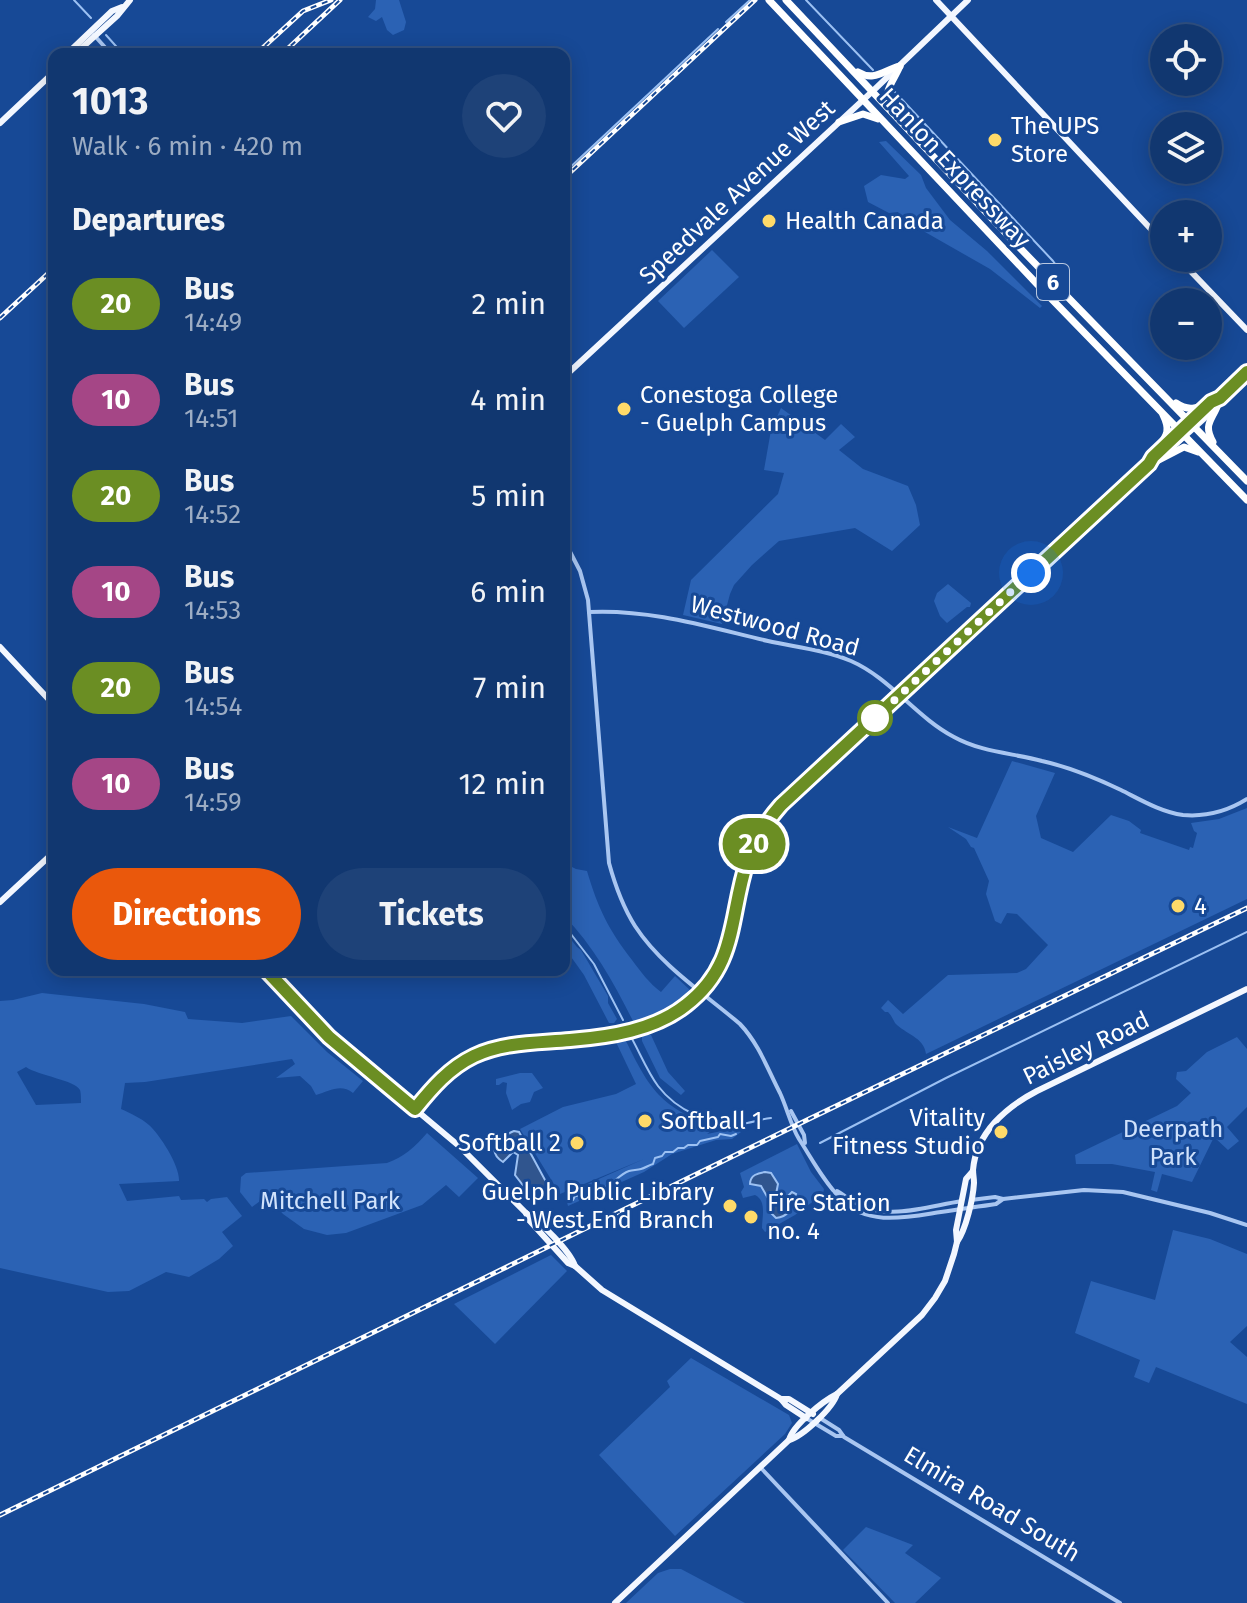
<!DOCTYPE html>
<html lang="en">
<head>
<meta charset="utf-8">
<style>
  body { margin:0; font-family:"Fira Sans",sans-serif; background:#1e4278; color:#f1f3f6; height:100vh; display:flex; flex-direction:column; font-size:30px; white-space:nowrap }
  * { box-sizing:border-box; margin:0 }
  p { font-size:26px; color:#9cacc3 }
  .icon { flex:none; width:44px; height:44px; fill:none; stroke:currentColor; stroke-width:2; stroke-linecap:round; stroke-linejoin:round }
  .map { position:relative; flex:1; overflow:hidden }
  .details { position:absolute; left:48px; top:48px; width:522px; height:928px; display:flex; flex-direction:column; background:#113770; border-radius:16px; box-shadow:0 4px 20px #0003,0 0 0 2px #305183 }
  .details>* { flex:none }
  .badge { padding:0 16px; border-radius:26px; font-size:28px; line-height:52px }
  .fabs { position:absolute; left:1150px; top:24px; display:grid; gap:16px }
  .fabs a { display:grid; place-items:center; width:72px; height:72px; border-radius:50%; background:#113770; box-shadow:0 4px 20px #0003,0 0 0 2px #305183; font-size:40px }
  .you { position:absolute; width:40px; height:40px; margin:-20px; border:6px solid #fff; border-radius:50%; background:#1a73e8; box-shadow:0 0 0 12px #1a73e833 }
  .map>.badge { position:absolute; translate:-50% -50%; box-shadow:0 0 0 4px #fff }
  h2 { padding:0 24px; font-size:30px; line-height:72px }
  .round { display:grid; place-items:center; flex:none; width:84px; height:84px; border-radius:42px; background:#1e4278 }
  .overview { display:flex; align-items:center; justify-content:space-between; height:136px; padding:0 24px }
  h1 { font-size:38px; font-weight:700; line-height:60px }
  .primary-button { display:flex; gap:16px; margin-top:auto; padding:16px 24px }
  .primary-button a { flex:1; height:92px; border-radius:48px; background:#ea580c; color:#fff; font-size:32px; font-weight:700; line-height:92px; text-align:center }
  .primary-button a+a { background:#1e4278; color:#f1f3f6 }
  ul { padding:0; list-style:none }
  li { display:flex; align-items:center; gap:24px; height:96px; padding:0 24px }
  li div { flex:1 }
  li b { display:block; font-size:30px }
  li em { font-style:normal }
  li .badge { min-width:88px; font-weight:700; text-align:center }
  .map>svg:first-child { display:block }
  .green { fill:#2b62b4; fill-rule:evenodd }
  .water { fill:#30558e; stroke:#9cc1f3; stroke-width:2 }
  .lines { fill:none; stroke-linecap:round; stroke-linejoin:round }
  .stream { stroke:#9cc1f3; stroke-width:2 }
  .minor { stroke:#a9c6f1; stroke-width:4 }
  .major { stroke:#f3f7ff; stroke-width:6 }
  .highway { stroke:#fff; stroke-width:7 }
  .rail-casing { stroke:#fff; stroke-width:5 }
  .rail { stroke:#174996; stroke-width:2; stroke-dasharray:6; stroke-linecap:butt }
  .line-casing { stroke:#fff; stroke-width:18 }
  .line { stroke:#6b8e23; stroke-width:12 }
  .walk { stroke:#fff; stroke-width:8; stroke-dasharray:0 14.4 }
  .poi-dot { fill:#ffda69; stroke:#174996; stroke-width:3 }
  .stop-dot { fill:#fff; stroke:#6b8e23; stroke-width:4 }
  .labels { text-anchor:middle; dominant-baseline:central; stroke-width:6; stroke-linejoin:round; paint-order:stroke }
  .shield { fill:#174996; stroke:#b9c8e0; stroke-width:2 }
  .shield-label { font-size:22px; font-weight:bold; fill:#fff }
  .poi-label { font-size:24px; fill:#fff; stroke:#174996; text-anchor:start }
  .street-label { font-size:24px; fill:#fff; stroke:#174996 }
  .park-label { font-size:24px; fill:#d0e2fc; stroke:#174996 }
</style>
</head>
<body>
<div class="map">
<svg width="1247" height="1603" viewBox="0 0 1247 1603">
  <rect width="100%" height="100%" fill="#174996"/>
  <g class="green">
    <path d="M376,0H399L406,22L404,30L393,35L387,30L382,17L376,21L368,17L375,9Z"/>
    <path d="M886,141L921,175L926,188L950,220L987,251L1042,306L1040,308L990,269L904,220L898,212L889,213L868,202L864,186L881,175L905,179L909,176L879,142Z"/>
    <path d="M712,250L739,277L684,328L658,301Z"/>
    <path d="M781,408L825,440L841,424L855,437L839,450L863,469L908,486L916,505L920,525L892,551L855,528L779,541L752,565L734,585L730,594L722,624L683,615L691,580L778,494L784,473L764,470L771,430Z"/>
    <path d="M948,584L971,603L970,607H967L947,623L940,616L934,601L937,593Z"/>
    <path d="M1012,761L1055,773L1036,816L1041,838L1073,852L1111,815L1129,821L1141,830L1140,833L1189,850L1190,847L1193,848L1197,833L1194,831L1191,823L1219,819L1247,808V899L926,1054C924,1037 905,1034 895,1023C893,1019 891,1015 888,1012H885L881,1008L888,1000L903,1014L948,975L1017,973L1026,969L1048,945L1017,914L1007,913L1001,924L995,921L986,894L989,881L974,848L971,847L966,839L948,827L977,838Z"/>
    <path d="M564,863L576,869L587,871C598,908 608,929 632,960C641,972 649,983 661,992L675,976L691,991C674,1009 659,1018 635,1025C616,987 594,946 564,916Z"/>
    <path d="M564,931L577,947L581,950L608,996V1003L617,1019L614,1023H609L584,975L564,947Z"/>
    <path d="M42,993L144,1004L185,1012L188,1019L242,1023L291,1016L327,1052L363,1081L353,1093C341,1083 329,1091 316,1095L311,1086L300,1076L276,1078L295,1064L292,1059L145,1082L125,1083L121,1109C130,1113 141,1118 149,1125C160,1135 180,1166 179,1181L119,1184L127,1201L179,1196L181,1200L204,1199L207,1202L211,1199L227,1197L242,1216L222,1232L233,1246L219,1259L189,1277L166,1272L129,1291L108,1292L0,1268V1001L13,1000ZM26,1067C39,1076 75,1080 80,1090C81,1093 81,1099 81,1103L36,1105L17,1072Z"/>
    <path d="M642,1035H651L668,1072L685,1091L681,1095L660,1078L642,1041Z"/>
    <path d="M624,1037C648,1086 658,1106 712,1126L711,1131L707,1134L732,1129L741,1132L732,1139L716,1140L672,1154L644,1172L568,1206L565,1194L644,1159L560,1194L520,1129L563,1107L616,1094L636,1084L615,1040Z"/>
    <path d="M1237,1037L1247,1049V1107L1227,1127L1239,1141L1228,1150L1214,1137L1192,1182L1162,1174L1157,1192L1151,1190L1155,1172L1112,1164H1076L1075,1155L1177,1106L1191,1093L1176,1079L1177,1072L1186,1071L1207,1052Z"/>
    <path d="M520,1073H532L543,1088L534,1092L530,1102L521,1104L512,1110L506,1093L507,1083L503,1082L499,1085H496V1079Z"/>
    <path d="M427,1133L478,1178L459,1197L446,1185L422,1205L346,1233L327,1235L304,1229L283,1214L267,1196L252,1207L240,1192L241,1177L246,1173L387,1163C404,1157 415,1147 427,1133Z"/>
    <path d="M797,1144L811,1172L824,1189L823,1194L795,1215L765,1232L762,1228C762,1217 767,1201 755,1195L743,1198L741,1192L744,1187L740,1173Z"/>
    <path d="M1173,1230L1210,1239L1247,1254V1326L1230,1342L1247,1357V1404L1156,1367L1149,1383L1134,1377L1140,1360L1075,1333L1091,1281L1155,1300Z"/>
    <path d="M551,1255L567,1271L495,1344L454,1304Z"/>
    <path d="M691,1358L789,1415L792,1423L785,1434L675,1536L599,1455L670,1387L667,1381Z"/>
    <path d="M866,1527L913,1545L905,1553L941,1578L915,1603H895L843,1550Z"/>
    <path d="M670,1569H681L745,1603H626L658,1573Z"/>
  </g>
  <g class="water">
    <path d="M514,1131L519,1132L545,1180L552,1189L545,1199L538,1200L529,1193L515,1175L518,1155L513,1152L503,1162C485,1150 499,1137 514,1131Z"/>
    <path d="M765,1172L771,1173L778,1184L776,1194L779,1198L785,1199L792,1192L796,1194C792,1206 790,1217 776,1218L771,1213L769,1200L761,1186L750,1184C750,1175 758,1173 765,1172Z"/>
  </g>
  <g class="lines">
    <g class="stream">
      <path d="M74,0L91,18"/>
      <path d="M806,0L873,70"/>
      <path d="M726,22L750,0"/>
      <path d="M106,35L123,54"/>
      <path d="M894,91L1053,261L1061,272"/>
      <path d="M564,173L718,29"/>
      <path d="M564,925L594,964L623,1020"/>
      <path d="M631,1037C640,1053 647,1071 658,1086C677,1111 710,1125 741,1124C751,1123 761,1119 771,1118"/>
      <path d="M820,1143L946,1078L1247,932"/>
      <path d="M567,1201L573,1200L575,1196H582L587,1190L592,1192L596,1188C612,1190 615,1176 629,1171C633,1170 637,1170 641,1169C645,1168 649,1165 653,1164L655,1158L662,1156L665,1152H673L678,1148H684L688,1145H697L700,1141L718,1137L720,1134L731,1136L736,1134"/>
    </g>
    <g class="minor">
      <path d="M94,35L111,54"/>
      <path d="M564,540L580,571L588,600L609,863C615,885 623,907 635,926C661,966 705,994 740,1024C759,1044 768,1070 780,1093C787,1108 791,1126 799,1139C812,1159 824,1182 841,1199C867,1227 908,1217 941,1212C959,1209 977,1207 996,1204L1003,1199"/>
      <path d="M589,612C651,609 708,627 768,641C795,647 825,650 851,661C890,678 916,717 954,737C981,752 1012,753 1042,761C1069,767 1096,778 1121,790C1141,800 1161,812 1183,815C1206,817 1228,811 1247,799"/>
      <path d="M415,1109C432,1088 449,1069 474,1057C503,1042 537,1042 569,1040C606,1038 648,1031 679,1010C749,963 723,898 757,837C772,812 794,794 814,774C842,748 871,722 899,695"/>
      <path d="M791,1111L804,1135L805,1143"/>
      <path d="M837,1191C844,1195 851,1201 859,1205C891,1220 929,1206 962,1201"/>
      <path d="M971,1200L995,1197L1003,1199L1084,1190L1123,1192L1210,1213L1247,1225"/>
      <path d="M806,1418L836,1436H843"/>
      <path d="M820,1418L839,1430L844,1437L1120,1603"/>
      <path d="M761,1468L888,1603"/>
    </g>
    <g class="major">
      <path d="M936,0L1164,243"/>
      <path d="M69,54L70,51L112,11L122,7"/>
      <path d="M75,54L117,16L130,0"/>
      <path d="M0,123L54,72"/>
      <path d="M1178,258L1247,330"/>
      <path d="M564,377L876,88L968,0"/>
      <path d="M1218,399L1247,373"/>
      <path d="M1158,451L1208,404"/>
      <path d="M0,647L54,705"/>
      <path d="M899,695L1149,464L1157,461L1217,407L1220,398"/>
      <path d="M0,902L54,852"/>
      <path d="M266,970L329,1037L459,1146L526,1213C540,1221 570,1251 575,1266"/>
      <path d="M526,1213L529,1220L568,1263L575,1266L602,1290L781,1399L786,1405L806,1418"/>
      <path d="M957,1242C966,1229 973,1199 974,1183C974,1178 973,1174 973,1170C976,1133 1006,1107 1037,1091L1247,989"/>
      <path d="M781,1399H789L813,1414"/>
      <path d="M789,1440C793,1425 823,1401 837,1394L922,1315L935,1298L945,1281L954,1254L957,1242L956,1230L966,1179L973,1171"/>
      <path d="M615,1603L789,1440C803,1436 833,1408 837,1394"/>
    </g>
    <g class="highway">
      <path d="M769,0L1037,284L1247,500"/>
      <path d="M786,0L1017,245L1247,481"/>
      <path d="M858,72C874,82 884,70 900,66"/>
      <path d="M890,107C882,91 894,81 900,66"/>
      <path d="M839,122L863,114L878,119"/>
      <path d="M1176,403C1189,412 1197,408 1211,402"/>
      <path d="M1213,442C1204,425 1210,423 1217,407"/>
      <path d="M1153,457C1160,439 1174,437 1163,415"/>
      <path d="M1157,461L1184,447L1198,452"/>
    </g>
    <g class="rail-casing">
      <g id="rail">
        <path d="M256,54L303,11L331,0"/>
        <path d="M282,54L340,0"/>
        <path d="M564,178L755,0"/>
        <path d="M0,318L54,268"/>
        <path d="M0,1515L809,1119L1247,908"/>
      </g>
    </g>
    <use href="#rail" class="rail"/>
  </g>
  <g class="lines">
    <g class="line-casing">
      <path id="line" d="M266,970L329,1037L415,1109C432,1088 449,1068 474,1056C504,1042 537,1043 570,1040C609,1037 655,1030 686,1005C738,965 729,917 747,862C754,841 766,822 781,805L1149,464L1153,457L1211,402L1220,398L1247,372"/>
    </g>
    <use href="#line" class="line"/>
    <path class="walk" d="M875,718L869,724L1031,573"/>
  </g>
  <g class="poi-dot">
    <circle cx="995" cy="140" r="8"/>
    <circle cx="769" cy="221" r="8"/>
    <circle cx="624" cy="409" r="8"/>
    <circle cx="1178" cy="906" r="8"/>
    <circle cx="645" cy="1121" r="8"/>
    <circle cx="1001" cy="1132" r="8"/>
    <circle cx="577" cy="1143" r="8"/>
    <circle cx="730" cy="1206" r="8"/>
    <circle cx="751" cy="1217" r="8"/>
  </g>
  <circle class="stop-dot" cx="875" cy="718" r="16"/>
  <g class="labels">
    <rect class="shield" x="1037" y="264" width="32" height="36" rx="6"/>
    <g class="shield-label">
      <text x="1053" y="282">6</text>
    </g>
    <g class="poi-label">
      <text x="1011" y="126">The UPS<tspan x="1011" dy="28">Store</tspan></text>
      <text x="785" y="221">Health Canada</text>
      <text x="640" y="395">Conestoga College<tspan x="640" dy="28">- Guelph Campus</tspan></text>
      <text x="1194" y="906">4</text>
      <text x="985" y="1118" text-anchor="end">Vitality<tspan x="985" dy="28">Fitness Studio</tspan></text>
      <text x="661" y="1121">Softball 1</text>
      <text x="561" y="1143" text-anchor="end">Softball 2</text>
      <text x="714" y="1192" text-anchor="end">Guelph Public Library<tspan x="714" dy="28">- West End Branch</tspan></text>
      <text x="767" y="1203">Fire Station<tspan x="767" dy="28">no. 4</tspan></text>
    </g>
    <g class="street-label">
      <text transform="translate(955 168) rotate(47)">Hanlon Expressway</text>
      <text transform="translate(737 192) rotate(-43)">Speedvale Avenue West</text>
      <text transform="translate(775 626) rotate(15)">Westwood Road</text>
      <text transform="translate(1086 1048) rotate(-26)">Paisley Road</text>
      <text transform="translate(992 1504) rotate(31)">Elmira Road South</text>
    </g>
    <g class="park-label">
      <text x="1173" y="1129">Deerpath<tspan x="1173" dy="28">Park</tspan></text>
      <text x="330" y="1201">Mitchell Park</text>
    </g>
  </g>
</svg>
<div class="fabs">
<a><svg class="icon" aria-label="locate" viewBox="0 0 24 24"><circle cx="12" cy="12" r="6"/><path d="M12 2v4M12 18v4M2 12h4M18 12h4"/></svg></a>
<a><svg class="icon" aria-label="layers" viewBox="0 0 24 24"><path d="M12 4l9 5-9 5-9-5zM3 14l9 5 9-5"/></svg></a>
<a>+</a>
<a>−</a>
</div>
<div class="you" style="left:1031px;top:573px"></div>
<b class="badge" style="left:754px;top:844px;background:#6b8e23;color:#fff">20</b>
<section class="details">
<div class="overview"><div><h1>1013</h1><p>Walk · 6 min · 420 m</p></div><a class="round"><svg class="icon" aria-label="heart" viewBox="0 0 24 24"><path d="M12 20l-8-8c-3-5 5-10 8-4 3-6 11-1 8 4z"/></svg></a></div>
<h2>Departures</h2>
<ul>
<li><span class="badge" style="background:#6b8e23;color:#fff">20</span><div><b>Bus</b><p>14:49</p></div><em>2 min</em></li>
<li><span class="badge" style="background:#a54686;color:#fff">10</span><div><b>Bus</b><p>14:51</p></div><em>4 min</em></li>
<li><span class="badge" style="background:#6b8e23;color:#fff">20</span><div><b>Bus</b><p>14:52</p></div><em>5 min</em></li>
<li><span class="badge" style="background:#a54686;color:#fff">10</span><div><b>Bus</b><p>14:53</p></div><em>6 min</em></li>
<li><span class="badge" style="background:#6b8e23;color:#fff">20</span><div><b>Bus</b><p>14:54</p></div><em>7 min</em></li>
<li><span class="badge" style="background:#a54686;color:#fff">10</span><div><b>Bus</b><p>14:59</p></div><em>12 min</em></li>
</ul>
<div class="primary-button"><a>Directions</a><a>Tickets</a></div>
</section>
</div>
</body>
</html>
